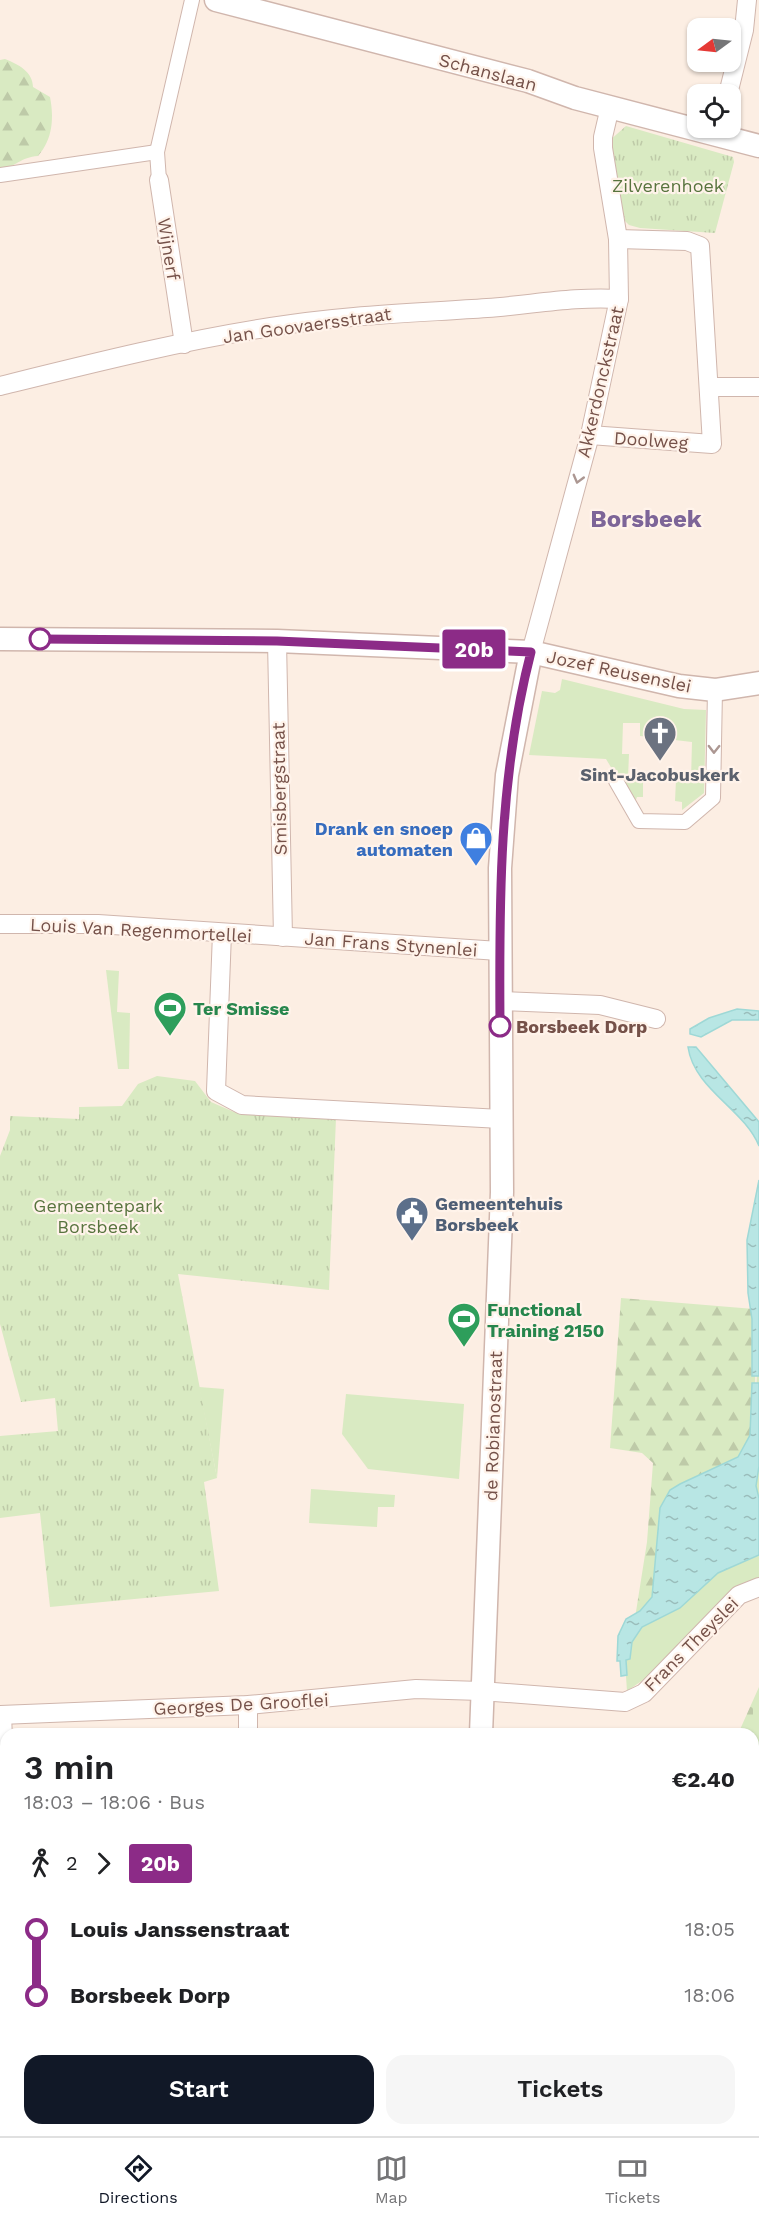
<!DOCTYPE html>
<html lang="en">
<head>
<meta charset="utf-8">
<style>
  body { margin:0; font-family:"Work Sans",sans-serif; background:#f6f6f6; color:#202124; height:100vh; display:flex; flex-direction:column; font-size:22px; white-space:nowrap }
  * { box-sizing:border-box; margin:0 }
  p { font-size:20px; color:#757577 }
  .icon { flex:none; width:33px; height:33px; fill:none; stroke:currentColor; stroke-width:2; stroke-linecap:round; stroke-linejoin:round }
  .map { position:relative; flex:1; overflow:hidden }
  .sheet { position:absolute; left:0px; top:1728px; width:759px; height:408px; display:flex; flex-direction:column; background:#fff; border-radius:18px 18px 0 0; box-shadow:0 2px 4px #0004 }
  .sheet>* { flex:none }
  .badge { padding:0 12px; border-radius:4px; font-size:21px; line-height:39px }
  .needle { width:39px; rotate:255deg }
  .controls { position:absolute; left:687px; top:18px; display:grid; gap:12px }
  .controls a { display:grid; place-items:center; width:54px; height:54px; border-radius:12px; background:#fff; box-shadow:0 2px 4px #0004; font-size:30px }
  .map>.badge { position:absolute; translate:-50% -50%; box-shadow:0 0 0 3px #fff }
  .legs { display:flex; align-items:center; gap:9px; height:66px; padding:0 24px; font-size:20px }
  .legs p { margin-inline-start:auto }
  .headline { display:flex; align-items:center; justify-content:space-between; height:102px; padding:0 24px }
  h1 { font-size:33px; font-weight:600; line-height:45px }
  .button { display:flex; gap:12px; margin-top:auto; padding:12px 24px }
  .button a { flex:1; height:69px; border-radius:18px; background:#111827; color:#fff; font-size:24px; font-weight:600; line-height:69px; text-align:center }
  .button a+a { background:#f6f6f6; color:#202124 }
  ul { padding:0 24px; list-style:none }
  li { display:flex; align-items:center; gap:21px; height:66px; font-size:22px }
  li i { display:grid; place-items:center; width:9px; height:100%; margin:0 8px; background:currentColor }
  li i::after { content:''; width:15px; height:15px; margin:-8px; border:4px solid; border-radius:50%; background:#fff }
  li p { margin-inline-start:auto }
  li:first-child i { background:linear-gradient(#0000 50%,currentColor 0) }
  li:last-child i { background:linear-gradient(currentColor 50%,#0000 0) }
  .tabs { display:flex; justify-content:space-around; align-items:center; height:84px; border-top:2px solid #e0e0e0; background:#fff; font-size:16px; color:#757577 }
  .tabs a { display:grid; justify-items:center; gap:3px }
  .tabs .current { color:#111827 }
  .map>svg:first-child { display:block }
  .green { fill:#d9eac2 }
  .forest { fill:url(#forest-firs) }
  .cemetery { fill:url(#cemetery-stones) }
  .park { fill:url(#park-tufts) }
  .water { fill:url(#water-ripples); stroke:#9ed8d6; stroke-width:1.5 }
  .lines { fill:none; stroke-linecap:round; stroke-linejoin:round }
  .pedestrian-casing { stroke:#d0b6ad; stroke-width:16 }
  .minor-casing { stroke:#d0b6ad; stroke-width:20 }
  .tertiary-casing { stroke:#d0b6ad; stroke-width:25 }
  .primary-casing { stroke:#d8cecc; stroke-width:31 }
  .pedestrian { stroke:#fff; stroke-width:14 }
  .minor { stroke:#fff; stroke-width:18 }
  .tertiary { stroke:#fff; stroke-width:22 }
  .primary { stroke:#fbc69b; stroke-width:28 }
  .oneway { stroke:#ac9792 }
  .line-1-casing { stroke:#fff; stroke-width:14 }
  .line-1 { stroke:#8c2b87; stroke-width:9 }
  .stop-1-dot { fill:#fff; stroke:#8c2b87; stroke-width:3 }
  .labels { text-anchor:middle; dominant-baseline:central; stroke-width:4.5; stroke-linejoin:round; paint-order:stroke }
  .street-label { font-size:18px; fill:#755149; stroke:#fff3ea }
  .park-label { font-size:18px; fill:#58743e; stroke:#fff3ea }
  .worship-label { font-size:18px; font-weight:bold; fill:#5b616d; stroke:#fff3ea }
  .shop-label { font-size:18px; font-weight:bold; fill:#366cbe; stroke:#fff3ea; text-anchor:end }
  .leisure-label { font-size:18px; font-weight:bold; fill:#27864d; stroke:#fff3ea; text-anchor:start }
  .stop-label { font-size:18px; font-weight:bold; fill:#755149; stroke:#fff3ea; text-anchor:start }
  .service-label { font-size:18px; font-weight:bold; fill:#4e5e75; stroke:#fff3ea; text-anchor:start }
  .district-label { font-size:24px; font-weight:bold; fill:#7d6598; stroke:#fff3ea }
</style>
</head>
<body>
<div class="map">
<svg width="759" height="2136" viewBox="0 0 759 2136">
  <defs>
    <pattern id="forest-firs" width="22" height="20" patternUnits="userSpaceOnUse" patternTransform="scale(1.5)"><rect width="22" height="20" fill="#d9eac2"/><path d="M5 1l3.5 6h-7zM16 11l3.5 6h-7z" fill="#becaa8"/></pattern>
    <pattern id="cemetery-stones" width="16" height="16" patternUnits="userSpaceOnUse" patternTransform="scale(1.5)"><rect width="16" height="16" fill="#d9eac2"/><path d="M2 7V4a2 2 0 0 1 4 0v3zM10 15v-3a2 2 0 0 1 4 0v3z" fill="#becaa8"/></pattern>
    <pattern id="park-tufts" width="24" height="20" patternUnits="userSpaceOnUse" patternTransform="scale(1.5)"><rect width="24" height="20" fill="#d9eac2"/><path d="M3 7l-1-3M5 7V3M7 7l1-3M15 17l-1-3M17 17v-4M19 17l1-3" fill="none" stroke="#becaa8"/></pattern>
    <pattern id="water-ripples" width="26" height="14" patternUnits="userSpaceOnUse" patternTransform="scale(1.5)"><rect width="26" height="14" fill="#b8e6e4"/><path d="M2 4q2-2 4 0t4 0M15 11q2-2 4 0t4 0" fill="none" stroke="#9abdbb"/></pattern>
  </defs>
  <rect width="100%" height="100%" fill="#fceee3"/>
  <g class="green">
    <path d="M562,679L684,709L706,710L704,793L682,810V802L675,801L676,780H691L692,742L640,736V723H623L622,754H629L628,778L643,779V797H637L634,805L606,759L529,755L542,691L555,693L560,690Z"/>
    <path d="M106,970L119,971L117,1012L130,1013L129,1069H118Z"/>
    <path d="M759,1312V1580L646,1678L627,1691L624,1647L755,1428Z"/>
    <path d="M199,1387L224,1389L217,1478Z"/>
    <path d="M346,1394L464,1404L459,1479L368,1469L342,1434Z"/>
    <path d="M311,1489L395,1495L394,1507H378L377,1527L309,1523Z"/>
  </g>
  <g class="forest">
    <path d="M5,59C18,64 33,72 33,87L50,97C54,118 53,139 38,156C21,157 15,167 0,170V60Z"/>
    <path d="M621,1298L754,1309L756,1426L693,1560L635,1618L647,1542L653,1463L642,1453L610,1448Z"/>
  </g>
  <path class="cemetery" d="M759,1687V1989H753V1734H738Z"/>
  <g class="park">
    <path d="M626,126L733,157L734,162L715,233L640,228L629,225L625,221L608,142Z"/>
    <path d="M157,1076L195,1081L211,1102L234,1112L336,1118L329,1290L178,1274L217,1478L204,1482L219,1591L50,1607L40,1513L0,1518V1436L58,1431L55,1398L21,1402L0,1324V1156L10,1130V1116L79,1119V1107L122,1106L138,1084Z"/>
  </g>
  <g class="water">
    <path d="M737,1009L759,1011V1020H732L701,1037L690,1034V1029L709,1018Z"/>
    <path d="M688,1047H696L759,1122V1146C744,1109 694,1089 688,1047Z"/>
    <path d="M759,1180V1376H752V1319L748,1293L747,1240Z"/>
    <path d="M752,1383H759V1466L756,1486L759,1498V1555L718,1573L680,1608L642,1627L632,1642L630,1659L626,1660L627,1675L621,1676L620,1661H617L618,1636L626,1619L640,1611L652,1597L660,1508L670,1490L680,1484L738,1457L750,1435Z"/>
  </g>
  <g class="lines">
    <g class="pedestrian-casing">
      <g id="pedestrian">
        <path d="M0,175L157,152"/>
        <path d="M159,180L157,152L192,0"/>
        <path d="M616,781L639,821L685,822L713,798L715,690"/>
      </g>
    </g>
    <g class="minor-casing">
      <g id="minor">
        <path d="M728,94L744,30L747,0"/>
        <path d="M159,180L184,344"/>
        <path d="M0,386C89,364 180,341 271,327C343,315 415,313 487,308C531,305 575,296 619,299"/>
        <path d="M709,387H759"/>
        <path d="M590,435L712,444L700,246L687,241L618,239"/>
        <path d="M277,641L283,937"/>
        <path d="M531,652L590,435L619,299L618,239L603,148V137L610,107"/>
        <path d="M0,924H98L499,951"/>
        <path d="M222,933L216,1091L242,1105L501,1119"/>
        <path d="M500,1001L600,1005L656,1019"/>
        <path d="M248,1705V1734"/>
        <path d="M0,1715L248,1705L416,1689L481,1691L625,1702L644,1693L739,1595L759,1587"/>
        <path d="M0,1787L5,1785L2,1715"/>
        <path d="M240,2136V2130"/>
        <path d="M267,2136L269,2130"/>
      </g>
    </g>
    <g class="tertiary-casing">
      <g id="tertiary">
        <path d="M216,0L528,81L575,98L759,146"/>
        <path d="M0,639L277,641L531,652L679,686L715,690L759,683"/>
        <path d="M481,1734L502,1192L500,868L507,775L531,652"/>
        <path d="M580,2130L582,2136"/>
        <path d="M600,2130L602,2136"/>
      </g>
    </g>
    <g class="primary-casing">
      <g id="primary">
        <path d="M0,2035L6,2036"/>
        <path d="M439,2130L464,2136"/>
      </g>
    </g>
    <use href="#pedestrian" class="pedestrian"/>
    <use href="#minor" class="minor"/>
    <use href="#tertiary" class="tertiary"/>
    <use href="#primary" class="primary"/>
  </g>
  <defs><path id="oneway-chevron" d="M-2-3.5L2.5 0L-2 3.5" fill="none" stroke-width="1.6" stroke-linecap="round" stroke-linejoin="round" transform="scale(1.5)"/></defs>
  <g class="oneway">
    <use href="#oneway-chevron" transform="translate(578 479) rotate(105)"/>
    <use href="#oneway-chevron" transform="translate(714 749) rotate(91)"/>
  </g>
  <g class="lines">
    <g class="line-1-casing">
      <path id="line-1" d="M40,639L277,641L531,652C499,775 499,900 500,1026"/>
    </g>
    <use href="#line-1" class="line-1"/>
  </g>
  <defs>
    <g id="church-pin" transform="scale(1.725)"><path d="M0 17L-7.5 6A9.5 9.5 0 1 1 7.5 6Z" fill="#6b7280" stroke="#fff3ea"/><path d="M-1.2-6h2.4v3.5h3.3v2.4h-3.3V6h-2.4V-.1h-3.3v-2.4h3.3Z" fill="#fff"/></g>
    <g id="shop-pin" transform="scale(1.725)"><path d="M0 17L-7.5 6A9.5 9.5 0 1 1 7.5 6Z" fill="#3f7fe0" stroke="#fff3ea"/><path d="M-5-2.5h2.3a2.7 3.5 0 0 1 5.4 0H5L5.5 6h-11ZM-1.5-2.5h3a1.5 2.3 0 0 0-3 0Z" fill="#fff"/></g>
    <g id="stadium-pin" transform="scale(1.725)"><path d="M0 17L-7.5 6A9.5 9.5 0 1 1 7.5 6Z" fill="#2e9e5b" stroke="#fff3ea"/><path d="M0-5a6.5 5 0 1 0 0 10a6.5 5 0 1 0 0-10ZM-3.5-1.8h7v3.6h-7Z" fill="#fff"/></g>
    <g id="civic-pin" transform="scale(1.725)"><path d="M0 17L-7.5 6A9.5 9.5 0 1 1 7.5 6Z" fill="#5c6f8a" stroke="#fff3ea"/><path d="M-.6-6.5H3V-4.5H.6V-3L4-1V1h2V6H-6V1h2V-1L-.6-3ZM-1.2 2.5V6h2.4V2.5Z" fill="#fff"/></g>
  </defs>
  <g fill-rule="evenodd">
    <use href="#church-pin" x="660" y="733"/>
    <use href="#shop-pin" x="476" y="838"/>
    <use href="#stadium-pin" x="170" y="1008"/>
    <use href="#civic-pin" x="412" y="1213"/>
    <use href="#stadium-pin" x="464" y="1319"/>
  </g>
  <g class="stop-1-dot">
    <circle cx="40" cy="639" r="10"/>
    <circle cx="500" cy="1026" r="10"/>
  </g>
  <g class="labels">
    <g class="street-label">
      <text transform="translate(488 72) rotate(15)">Schanslaan</text>
      <text transform="translate(169 249) rotate(81)">Wijnerf</text>
      <text transform="translate(307 325) rotate(-8)">Jan Goovaersstraat</text>
      <text transform="translate(600 382) rotate(-77)">Akkerdonckstraat</text>
      <text transform="translate(651 440) rotate(4)">Doolweg</text>
      <text transform="translate(619 671) rotate(12)">Jozef Reusenslei</text>
      <text transform="translate(279 789) rotate(-91)">Smisbergstraat</text>
      <text transform="translate(141 930) rotate(3)">Louis Van Regenmortellei</text>
      <text transform="translate(391 944) rotate(4)">Jan Frans Stynenlei</text>
      <text transform="translate(493 1426) rotate(-88)">de Robianostraat</text>
      <text transform="translate(691 1644) rotate(-45)">Frans Theyslei</text>
      <text transform="translate(241 1704) rotate(-3)">Georges De Grooflei</text>
    </g>
    <g class="park-label">
      <text x="668" y="185">Zilverenhoek</text>
      <text x="98" y="1205">Gemeentepark<tspan x="98" dy="21">Borsbeek</tspan></text>
    </g>
    <g class="worship-label">
      <text x="660" y="774">Sint-Jacobuskerk</text>
    </g>
    <g class="shop-label">
      <text x="453" y="828">Drank en snoep<tspan x="453" dy="21">automaten</tspan></text>
    </g>
    <g class="leisure-label">
      <text x="193" y="1008">Ter Smisse</text>
      <text x="487" y="1309">Functional<tspan x="487" dy="21">Training 2150</tspan></text>
    </g>
    <g class="stop-label">
      <text x="516" y="1026">Borsbeek Dorp</text>
    </g>
    <g class="service-label">
      <text x="435" y="1203">Gemeentehuis<tspan x="435" dy="21">Borsbeek</tspan></text>
    </g>
    <g class="district-label">
      <text x="646" y="519">Borsbeek</text>
    </g>
  </g>
</svg>
<div class="controls">
<a><svg class="needle" viewBox="-14 -14 28 28"><path d="M0-13l5 13h-10z" fill="#e53935"/><path d="M0 13l5-13h-10z" fill="#757577"/></svg></a>
<a><svg class="icon" aria-label="locate" viewBox="0 0 24 24"><circle cx="12" cy="12" r="6"/><path d="M12 2v4M12 18v4M2 12h4M18 12h4"/></svg></a>
</div>
<b class="badge" style="left:474px;top:649px;background:#8c2b87;color:#fff">20b</b>
<section class="sheet">
<div class="headline"><div><h1>3 min</h1><p>18:03 – 18:06 · Bus</p></div><b>€2.40</b></div>
<div class="legs"><svg class="icon" aria-label="walk" viewBox="0 0 24 24"><circle cx="13" cy="4" r="2"/><path d="M13 8l-2 6 4 7M11 14l-3 7M7 12l3-4h3l4 4"/></svg>2<svg class="icon" aria-label="forward" viewBox="0 0 24 24"><path d="M9 5l7 7-7 7"/></svg><b class="badge" style="background:#8c2b87;color:#fff">20b</b></div>
<ul>
<li><i style="color:#8c2b87"></i><b>Louis Janssenstraat</b><p>18:05</p></li>
<li><i style="color:#8c2b87"></i><b>Borsbeek Dorp</b><p>18:06</p></li>
</ul>
<div class="button"><a>Start</a><a>Tickets</a></div>
</section>
</div>
<nav class="tabs">
<a class="current"><svg class="icon" aria-label="directions" viewBox="0 0 24 24"><path d="M12 3l9 9-9 9-9-9zM9 14v-3h6M13 9l2 2-2 2"/></svg>Directions</a>
<a><svg class="icon" aria-label="map" viewBox="0 0 24 24"><path d="M3 6l6-2 6 2 6-2v14l-6 2-6-2-6 2zM9 4v14M15 6v14"/></svg>Map</a>
<a><svg class="icon" aria-label="tickets" viewBox="0 0 24 24"><path d="M3 7h18v10H3zM15 7v10"/></svg>Tickets</a>
</nav>
</body>
</html>
